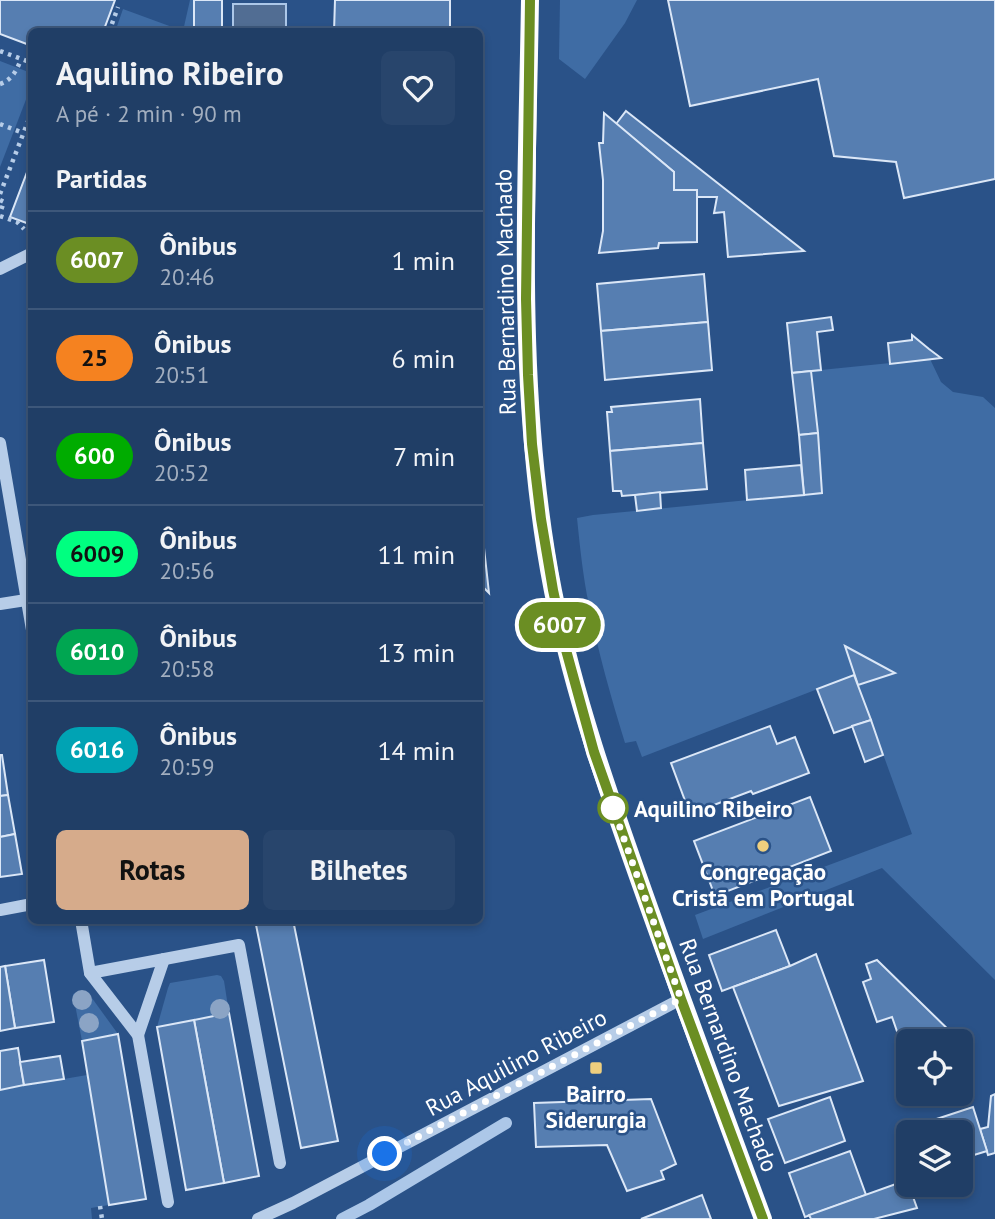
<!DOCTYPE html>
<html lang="pt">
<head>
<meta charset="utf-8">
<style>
  body { margin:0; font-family:"PT Sans",sans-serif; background:#28456c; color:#f1f3f6; height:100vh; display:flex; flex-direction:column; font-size:26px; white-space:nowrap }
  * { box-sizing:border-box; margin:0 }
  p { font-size:23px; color:#a2aebf }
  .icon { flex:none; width:38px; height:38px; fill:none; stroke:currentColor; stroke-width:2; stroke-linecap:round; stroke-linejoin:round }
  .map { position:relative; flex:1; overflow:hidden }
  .drawer { position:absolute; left:28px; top:28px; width:455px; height:896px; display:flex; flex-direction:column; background:#203e66; border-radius:10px; box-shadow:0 4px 10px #0003,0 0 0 2px #3d577a }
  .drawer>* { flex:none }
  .badge { padding:0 14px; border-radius:23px; font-size:24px; line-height:46px }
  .fabs { position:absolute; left:896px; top:1029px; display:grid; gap:14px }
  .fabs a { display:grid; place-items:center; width:77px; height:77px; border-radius:10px; background:#203e66; box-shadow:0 4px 10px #0003,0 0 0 2px #3d577a; font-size:35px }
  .you { position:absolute; width:35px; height:35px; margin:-18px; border:5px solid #fff; border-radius:50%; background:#1a73e8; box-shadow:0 0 0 10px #1a73e833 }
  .map>.badge { position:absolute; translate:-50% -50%; box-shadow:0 0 0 4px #fff }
  h2 { padding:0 28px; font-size:26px; line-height:63px }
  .round { display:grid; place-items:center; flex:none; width:74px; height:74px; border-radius:10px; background:#28456c }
  .summary { display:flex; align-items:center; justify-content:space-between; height:119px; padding:0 28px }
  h1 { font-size:33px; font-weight:700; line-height:52px }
  .action { display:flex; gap:14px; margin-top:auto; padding:14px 28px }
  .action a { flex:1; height:80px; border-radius:10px; background:#d6ab8b; color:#111; font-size:28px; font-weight:700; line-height:80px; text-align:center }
  .action a+a { background:#28456c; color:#f1f3f6 }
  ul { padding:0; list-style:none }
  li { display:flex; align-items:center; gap:21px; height:98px; padding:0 28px; border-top:2px solid #3d577a }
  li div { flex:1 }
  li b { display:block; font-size:26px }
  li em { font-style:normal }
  li .badge { min-width:77px; font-weight:700; text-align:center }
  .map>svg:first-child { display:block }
  .green { fill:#3f6ca4 }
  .water { fill:#516d93; stroke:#acc7e8; stroke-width:2 }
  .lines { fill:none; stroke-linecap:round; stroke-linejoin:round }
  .stream { stroke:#acc7e8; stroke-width:12 }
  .building { fill:#567eb1; stroke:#dbe7f7; stroke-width:2 }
  .path { stroke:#b7cde8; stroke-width:4.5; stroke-dasharray:3.5 5; stroke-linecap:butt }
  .minor { stroke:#b7cde8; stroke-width:12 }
  .major { stroke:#f9fbfe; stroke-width:18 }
  .tree { fill:#8ba4c5 }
  .line-casing { stroke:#fff; stroke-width:16 }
  .line { stroke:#6b8e23; stroke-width:10 }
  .walk { stroke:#fff; stroke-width:7; stroke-dasharray:0 12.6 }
  .stop-dot { fill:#fff; stroke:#6b8e23; stroke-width:3.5 }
  .poi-dot { fill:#efcf7e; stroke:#2a5288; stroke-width:2.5 }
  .labels { text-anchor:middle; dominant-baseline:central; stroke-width:5; stroke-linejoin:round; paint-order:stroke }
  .street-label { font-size:23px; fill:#fff; stroke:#2a5288 }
  .stop-label { font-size:23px; font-weight:bold; fill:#fff; stroke:#2a5288; text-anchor:start }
  .poi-label { font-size:23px; font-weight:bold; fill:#fff; stroke:#2a5288 }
</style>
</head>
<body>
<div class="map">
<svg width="995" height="1219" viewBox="0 0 995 1219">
  <rect width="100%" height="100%" fill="#2a5288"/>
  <g class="green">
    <path d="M190,0H194V31L115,32L123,9L183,31Z"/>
    <path d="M560,0H637L625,23L585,79L559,59Z"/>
    <path d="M0,61L31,73L32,84L0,167Z"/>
    <path d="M930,359L941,382L953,392L983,397L995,408V980L882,868L703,939L695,915L912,834L858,685L894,672L846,647L854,675L642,757L636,741L625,743C611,697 598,652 589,605C583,577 580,547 577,518L593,515L822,493L818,433L811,371Z"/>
    <path d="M217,975L221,976L224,981L229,1013L157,1027L168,988L170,983Z"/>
    <path d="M83,992L89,994L118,1034L82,1041L73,994Z"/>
    <path d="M87,1075L109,1205L91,1208L92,1219H0V1090Z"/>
  </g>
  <rect class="water" x="233" y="4" width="53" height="27"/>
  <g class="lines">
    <path class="stream" d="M342,1219L369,1205L506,1123"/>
  </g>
  <g class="building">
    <path d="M0,0H115L103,32H32V46L0,34Z"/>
    <rect x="194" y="0" width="28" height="32"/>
    <path d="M335,0H450V32H334Z"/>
    <path d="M668,0H995V179L904,198L896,162L834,156L818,79L690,106Z"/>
    <path d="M626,111L804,251L728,257L724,212L714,213L717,197H697V190H674V172L616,124Z"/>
    <path d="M604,113L674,172V190H697V242L659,243L658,248L599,253L603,231V180L599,143H603Z"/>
    <path d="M32,159V225L10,217Z"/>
    <path d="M704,274L708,322L601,331L597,284Z"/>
    <path d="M831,317L833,330L817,332L821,370L792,373L787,323Z"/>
    <path d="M708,322L712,370L605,380L601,331Z"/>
    <path d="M912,335L929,349L941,358L890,364L888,343L912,340Z"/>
    <path d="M811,371L818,433L799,435L792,373Z"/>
    <path d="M700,399L703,443L610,451L607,412H612L611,407Z"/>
    <path d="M818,433L822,493L804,495L799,435Z"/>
    <path d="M703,443L707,489L622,496L621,491H613L610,451Z"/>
    <path d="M801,465L804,495L747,500L745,470Z"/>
    <path d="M660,492L661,508L637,511L635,495Z"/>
    <path d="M480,539H483L489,593L480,584Z"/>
    <path d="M845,646L895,673L858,685Z"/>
    <path d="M854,675L871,720L834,733L817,689Z"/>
    <path d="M871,720L883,755L865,762L852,726Z"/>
    <path d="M770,726L777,744L795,737L809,773L753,794L751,791L690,814L671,763Z"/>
    <path d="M0,755H2L8,795L0,796Z"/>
    <path d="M8,795L15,834L0,837V796Z"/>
    <path d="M810,797L831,851L715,896L694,841Z"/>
    <path d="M15,834L22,874L0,877V837Z"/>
    <path d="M255,920H293L338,1141L301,1148Z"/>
    <path d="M776,930L790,966L722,991L709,955Z"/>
    <path d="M816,954L863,1081L779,1106L733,987L790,966Z"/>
    <path d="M44,960L54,1022L15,1028L5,966Z"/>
    <path d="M877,960L960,1041H908V1063L892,1017L877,1022L863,982L871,979L866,964Z"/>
    <path d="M5,966L15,1028L0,1031V967Z"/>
    <path d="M229,1013L259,1176L224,1183L194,1020Z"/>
    <path d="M194,1020L224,1183L186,1190L157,1027Z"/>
    <path d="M118,1034L146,1199L109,1205L82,1041Z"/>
    <path d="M18,1048L24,1085L0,1090V1051Z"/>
    <path d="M60,1056L64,1079L24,1085L20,1062Z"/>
    <path d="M995,1094V1153L988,1155L980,1129L988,1127L991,1096Z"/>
    <path d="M830,1097L845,1141L785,1163L768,1119Z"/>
    <path d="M651,1099L676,1164L661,1171L664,1179L627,1191L607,1145L536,1147L534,1103Z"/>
    <path d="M973,1107L987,1151L961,1159V1132H908V1158L900,1131Z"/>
    <path d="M850,1151L866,1195L805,1217L789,1173Z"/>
    <path d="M907,1180L917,1208L874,1219H811L809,1215Z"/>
    <path d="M702,1195L711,1219H641Z"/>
  </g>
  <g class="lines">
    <g class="path">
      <path d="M109,32L118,7"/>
      <path d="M0,51L32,63"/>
      <path d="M0,84C12,80 17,70 21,59"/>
      <path d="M0,124L23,133"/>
      <path d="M0,194L32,111"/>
      <path d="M0,200L4,202L0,213"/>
      <path d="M0,216L17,222L24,229"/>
      <path d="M100,1206L102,1219"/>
    </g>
    <g class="minor">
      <path d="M0,269L32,253"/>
      <path d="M0,443L32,630"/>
      <path d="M0,604L26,600"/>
      <path d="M0,910L32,904"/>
      <path d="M81,920L90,973L138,1035L168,1202"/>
      <path d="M90,973L239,945L280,1163"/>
      <path d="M138,1035L164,959"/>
      <path d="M258,1219L293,1203L681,999"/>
    </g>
    <path class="major" d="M530,0C527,197 515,397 553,591C574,697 610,798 646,899C684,1006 724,1113 763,1219"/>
  </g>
  <g class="tree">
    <circle cx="82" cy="1000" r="10"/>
    <circle cx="220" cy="1009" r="10"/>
    <circle cx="89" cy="1023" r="10"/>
  </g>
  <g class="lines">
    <g class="line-casing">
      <path id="line" d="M530,0L526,299L528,375L532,444L541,519L553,590L566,650L594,752L681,999L763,1219"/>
    </g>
    <use href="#line" class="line"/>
    <path class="walk" d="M385,1154L681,999L613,808"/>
  </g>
  <circle class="stop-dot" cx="613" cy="808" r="14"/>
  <g class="poi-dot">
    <circle cx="763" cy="846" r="7"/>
    <rect x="589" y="1061" width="14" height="14" rx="3.5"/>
  </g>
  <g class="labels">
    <g class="street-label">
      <text transform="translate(505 292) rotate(-91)">Rua Bernardino Machado</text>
      <text transform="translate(729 1055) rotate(70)">Rua Bernardino Machado</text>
      <text transform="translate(516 1062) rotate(-28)">Rua Aquilino Ribeiro</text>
    </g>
    <g class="stop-label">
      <text x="634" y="808">Aquilino Ribeiro</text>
    </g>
    <g class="poi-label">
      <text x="763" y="871">Congregação<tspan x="763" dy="26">Cristã em Portugal</tspan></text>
      <text x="596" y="1093">Bairro<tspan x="596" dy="26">Siderurgia</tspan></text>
    </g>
  </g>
</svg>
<div class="fabs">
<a><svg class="icon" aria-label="locate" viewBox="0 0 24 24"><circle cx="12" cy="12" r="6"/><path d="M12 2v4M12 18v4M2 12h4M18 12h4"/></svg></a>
<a><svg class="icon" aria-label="layers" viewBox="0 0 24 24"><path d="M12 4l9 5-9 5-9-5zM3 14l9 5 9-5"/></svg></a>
</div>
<div class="you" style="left:385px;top:1154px"></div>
<b class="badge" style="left:560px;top:625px;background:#6b8e23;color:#fff">6007</b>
<section class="drawer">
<div class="summary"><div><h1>Aquilino Ribeiro</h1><p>A pé · 2 min · 90 m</p></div><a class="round"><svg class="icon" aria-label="heart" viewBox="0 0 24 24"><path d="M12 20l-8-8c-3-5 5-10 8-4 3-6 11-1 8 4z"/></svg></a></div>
<h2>Partidas</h2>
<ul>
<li><span class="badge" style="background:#6b8e23;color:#fff">6007</span><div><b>Ônibus</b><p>20:46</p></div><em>1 min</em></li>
<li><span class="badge" style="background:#f58220;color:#111">25</span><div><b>Ônibus</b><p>20:51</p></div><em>6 min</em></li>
<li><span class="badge" style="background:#00ac00;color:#fff">600</span><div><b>Ônibus</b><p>20:52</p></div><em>7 min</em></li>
<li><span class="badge" style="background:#00ff80;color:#111">6009</span><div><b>Ônibus</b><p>20:56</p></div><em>11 min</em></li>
<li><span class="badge" style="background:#00a651;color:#fff">6010</span><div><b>Ônibus</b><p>20:58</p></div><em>13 min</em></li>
<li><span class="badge" style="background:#00a3b4;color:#fff">6016</span><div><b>Ônibus</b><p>20:59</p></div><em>14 min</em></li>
</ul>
<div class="action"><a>Rotas</a><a>Bilhetes</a></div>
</section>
</div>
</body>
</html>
